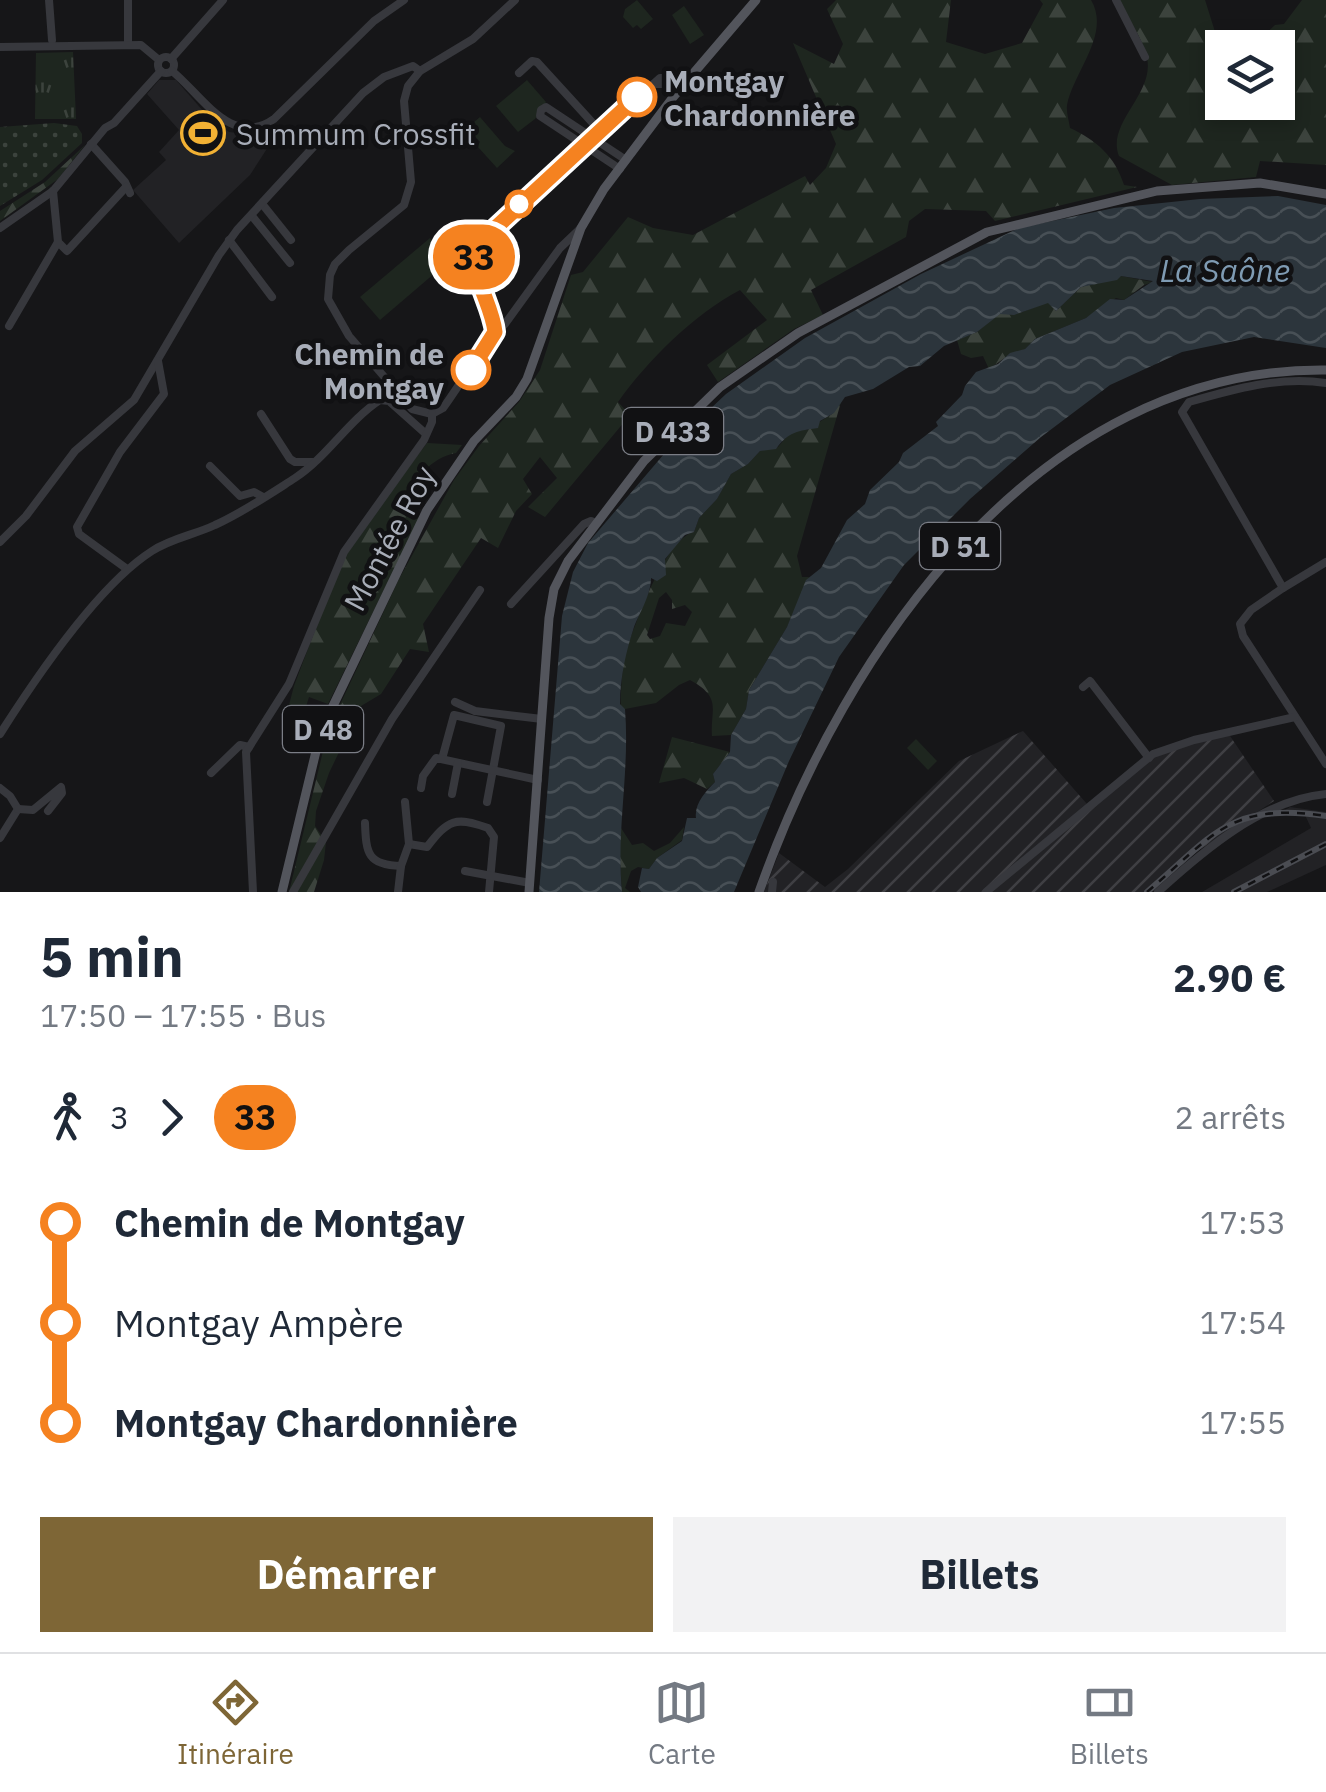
<!DOCTYPE html>
<html lang="fr">
<head>
<meta charset="utf-8">
<style>
  body { margin:0; font-family:"IBM Plex Sans",sans-serif; background:#f2f2f3; color:#1f2937; height:100vh; display:flex; flex-direction:column; font-size:38px; white-space:nowrap }
  * { box-sizing:border-box; margin:0 }
  p { font-size:32px; color:#747a83 }
  .icon { flex:none; width:55px; height:55px; fill:none; stroke:currentColor; stroke-width:2; stroke-linecap:round; stroke-linejoin:round }
  .map { position:relative; height:892px; overflow:hidden }
  .details { display:flex; flex-direction:column; background:#fff; flex:1 }
  .details>* { flex:none }
  .badge { padding:0 20px; border-radius:32px; font-size:35px; line-height:65px }
  .tools { position:absolute; left:1205px; top:30px; display:grid; gap:20px }
  .tools a { display:grid; place-items:center; width:90px; height:90px; border-radius:0px; background:#fff; box-shadow:0 5px 15px #0003; font-size:50px }
  .map>.badge { position:absolute; translate:-50% -50%; box-shadow:0 0 0 5px #fff }
  .legs { display:flex; align-items:center; gap:15px; height:110px; padding:0 40px; font-size:32px }
  .legs p { margin-inline-start:auto }
  .summary { display:flex; align-items:center; justify-content:space-between; height:170px; padding:0 40px }
  h1 { font-size:55px; font-weight:800; line-height:75px }
  .cta { display:flex; gap:20px; margin-top:auto; padding:20px 40px }
  .cta a { flex:1; height:115px; border-radius:0px; background:#7e6636; color:#fff; font-size:40px; font-weight:800; line-height:115px; text-align:center }
  .cta a+a { background:#f2f2f3; color:#1f2937 }
  ul { padding:0 40px; list-style:none }
  li { display:flex; align-items:center; gap:35px; height:100px; font-size:38px }
  li i { display:grid; place-items:center; width:15px; height:100%; margin:0 12px; background:currentColor }
  li i::after { content:''; width:25px; height:25px; margin:-12px; border:8px solid; border-radius:50%; background:#fff }
  li p { margin-inline-start:auto }
  li:first-child i { background:linear-gradient(#0000 50%,currentColor 0) }
  li:last-child i { background:linear-gradient(currentColor 50%,#0000 0) }
  .menu { display:flex; justify-content:space-around; align-items:center; height:140px; border-top:2px solid #e0e1e3; background:#fff; font-size:28px; color:#747a83 }
  .menu a { display:grid; justify-items:center; gap:5px }
  .menu .active { color:#7e6636 }
  .map>svg:first-child { display:block }
  .built { fill:#222225 }
  .industrial { fill:url(#industrial-furrows) }
  .grass { fill:url(#grass-tufts) }
  .forest { fill:url(#forest-firs); fill-rule:evenodd }
  .park { fill:#1e261f }
  .garden { fill:url(#garden-dots) }
  .water { fill:url(#water-waves) }
  .lines { fill:none; stroke-linecap:round; stroke-linejoin:round }
  .minor { stroke:#37383d; stroke-width:8 }
  .major { stroke:#53555c; stroke-width:9 }
  .rail-casing { stroke:#4a4c52; stroke-width:6 }
  .rail { stroke:#111113; stroke-width:2.5; stroke-dasharray:8; stroke-linecap:butt }
  .line-1-casing { stroke:#fff; stroke-width:22 }
  .line-1 { stroke:#f58220; stroke-width:15 }
  .stop-1-dot { fill:#fff; stroke:#f58220; stroke-width:5 }
  .labels { text-anchor:middle; dominant-baseline:central; stroke-width:9; stroke-linejoin:round; paint-order:stroke }
  .shield { fill:#111113; stroke:#7b7e86; stroke-width:2.5 }
  .shield-label { font-size:28px; font-weight:bold; fill:#a8adb8 }
  .stop-label { font-size:30px; font-weight:bold; fill:#a8adb8; stroke:#111113; text-anchor:start }
  .poi-label { font-size:30px; fill:#a8adb8; stroke:#111113; text-anchor:start }
  .street-label { font-size:30px; fill:#a8adb8; stroke:#111113 }
  .water-label { font-size:32px; font-style:italic; fill:#7f9bb3; stroke:#111113 }
</style>
</head>
<body>
<div class="map">
<svg width="1326" height="892" viewBox="0 0 1326 892">
  <defs>
    <pattern id="industrial-furrows" width="10" height="10" patternUnits="userSpaceOnUse" patternTransform="scale(2.5)"><rect width="10" height="10" fill="#222225"/><path d="M-1 1l2-2M0 10L10 0M9 11l2-2" fill="none" stroke="#3f3f43"/></pattern>
    <pattern id="grass-tufts" width="24" height="20" patternUnits="userSpaceOnUse" patternTransform="scale(2.5)"><rect width="24" height="20" fill="#1e261f"/><path d="M3 7l-1-3M5 7V3M7 7l1-3M15 17l-1-3M17 17v-4M19 17l1-3" fill="none" stroke="#3c433d"/></pattern>
    <pattern id="forest-firs" width="22" height="20" patternUnits="userSpaceOnUse" patternTransform="scale(2.5)"><rect width="22" height="20" fill="#1e261f"/><path d="M5 1l3.5 6h-7zM16 11l3.5 6h-7z" fill="#3c433d"/></pattern>
    <pattern id="garden-dots" width="8" height="8" patternUnits="userSpaceOnUse" patternTransform="scale(2.5)"><rect width="8" height="8" fill="#1e261f"/><path d="M2 2h.1M6 6h.1" fill="none" stroke="#3c433d" stroke-width="1.8" stroke-linecap="round"/></pattern>
    <pattern id="water-waves" width="16" height="10" patternUnits="userSpaceOnUse" patternTransform="scale(2.5)"><rect width="16" height="10" fill="#2c353c"/><path d="M0 5q4-4 8 0t8 0" fill="none" stroke="#485056"/></pattern>
  </defs>
  <rect width="100%" height="100%" fill="#161618"/>
  <g class="built">
    <path d="M159,80H176L204,112L229,132L257,135L270,144L250,175L179,243L133,190L166,160L159,152L179,130L147,94Z"/>
    <path d="M1290,807L1326,812V865L1267,892H1202L1311,828L1305,815L1279,814Z"/>
  </g>
  <path class="industrial" d="M1226,730L1274,801L1196,852L1152,892H764L779,853L825,887L848,869L959,761L1023,731L1087,804L1151,753Z"/>
  <path class="grass" d="M73,52L76,119H35L36,53Z"/>
  <g class="forest">
    <path d="M836,0H951L946,42L985,54L1022,43L1043,4L1040,0H1091C1111,34 1074,71 1067,105C1066,112 1069,121 1070,128C1096,140 1115,156 1124,185L1137,187L995,221L986,211L925,209L909,221L906,237L811,290L823,315L794,329L718,382L707,365L767,320L740,290C694,314 648,360 618,402L630,415L545,517L528,507L557,478L540,457L523,479L532,494L516,511L498,548L481,538L423,624L429,652L410,649L381,694L361,706L329,773L316,811L315,826L326,842L324,860L314,892H289L325,743L338,709L399,579L454,480L479,446L519,402L540,370L571,275L583,272L628,217L653,228L693,235L805,176L810,185L826,168L836,144L793,43L834,64L843,44L827,9Z"/>
    <path d="M1119,0H1205L1221,51L1214,57L1222,69V102H1278V48L1252,47L1275,25L1284,24L1302,0H1326V165L1260,161L1256,177L1172,185L1119,156C1106,123 1155,94 1147,58C1143,39 1128,18 1119,0Z"/>
    <path d="M85,145L58,179L0,221V211L45,182Z"/>
    <path d="M1121,276L1153,282L1144,285L1124,300L1116,298L1086,318L1035,339L1025,349L1006,357L989,369L983,356L971,358L961,354L957,340L977,332L1000,313H1020L1048,302L1056,311L1081,287Z"/>
    <path d="M841,402L797,556L802,577H809L787,627L749,690L746,709L731,735L712,736C710,709 723,698 690,680L679,685L656,703L625,709L621,707C620,700 623,659 625,653C636,625 663,540 694,532L699,518L717,499L731,474L748,464L760,451L778,447L790,433L798,429L807,430L832,414ZM666,592L672,600V609L685,605L692,612L685,626L666,623L660,636L650,639L647,635L659,598Z"/>
    <path d="M427,443L462,445L456,453C431,457 411,482 403,504L420,516L328,704L309,697L291,753L283,728L294,686L335,577L351,544Z"/>
    <path d="M672,737L730,752L713,774L715,782L707,789L684,778L659,783Z"/>
    <path d="M684,827L682,840L657,858L649,869L638,867L631,871L625,888L630,892H622L619,845L621,828L632,845L643,843L654,851L670,843Z"/>
  </g>
  <g class="park">
    <path d="M637,0L653,19L641,29L637,25L633,28L623,17L625,9Z"/>
    <path d="M684,6L704,35L690,44L672,15Z"/>
    <path d="M527,80L546,102L535,119L518,132L496,106Z"/>
    <path d="M480,117L505,146L515,151L497,168L477,146L480,142L467,128Z"/>
    <path d="M430,238L449,261L380,320L360,297Z"/>
    <path d="M916,739L937,761L928,770L907,748Z"/>
  </g>
  <path class="garden" d="M54,123L77,126L82,134V143L42,180L0,206V127Z"/>
  <path class="water" d="M1278,196L1326,205V348L1254,337L1182,352L1110,385L1041,437L970,499L904,565L839,657L789,761L734,892H641L638,887L642,868L649,869L657,858L682,841L687,818H696C694,804 706,791 715,782L713,774L730,752L731,735L746,709L749,690L787,627L806,580L821,568L847,520L865,504L870,490L899,462L903,453L938,426L936,422L962,395L965,386L976,372L998,364L1010,353L1025,349L1035,339L1086,318L1110,299L1124,300L1153,281L1121,276L1117,280L1081,287L1056,311L1048,303L1014,315L1000,314L977,332L944,346L920,366L909,367L873,389L845,397L834,413L820,421L818,428C798,431 789,431 776,449L760,451L748,464L731,474L717,499L699,518L694,532L685,535L665,559L666,575L657,581L651,578C651,595 639,614 634,627C626,651 620,678 620,704L625,709C630,772 616,829 622,892H539L562,616L573,572L588,543L670,447L726,394L805,338L921,274L1019,228L1114,208L1200,199Z"/>
  <g class="lines">
    <g class="minor">
      <path d="M49,0L52,40"/>
      <path d="M128,0V45"/>
      <path d="M1116,0L1145,57"/>
      <path d="M0,47L141,45L159,60"/>
      <circle cx="166" cy="65" r="8"/>
      <path d="M171,59L223,0"/>
      <path d="M172,71C202,95 231,149 274,119L374,21L404,0"/>
      <path d="M519,73L532,61L537,62L600,131"/>
      <path d="M654,84H665L677,93"/>
      <path d="M91,144L125,182L130,193"/>
      <path d="M620,169L540,116L541,110L546,107L626,160"/>
      <path d="M263,205L291,240"/>
      <path d="M252,216L290,263"/>
      <path d="M0,228L53,191L105,128L114,123L161,71"/>
      <path d="M229,240L272,297"/>
      <path d="M58,242L67,251L126,187"/>
      <path d="M9,326L58,242L53,191"/>
      <path d="M495,332C492,300 463,266 483,237L660,78H673L684,84"/>
      <path d="M1326,383C1279,376 1234,389 1189,402L1182,412L1283,588L1251,610L1240,624L1243,636L1326,764"/>
      <path d="M261,414L290,459L295,462H313"/>
      <path d="M432,414L412,409L349,336L328,299L330,275L335,264L349,250L404,205L411,182L404,101L408,86L420,71L473,39L515,0"/>
      <path d="M432,414L443,408C458,388 489,336 505,324L560,248L581,228"/>
      <path d="M210,466L240,496L254,492L263,497"/>
      <path d="M0,542L26,516L75,451L134,400L219,255L237,230L363,93L384,77L413,66L420,71"/>
      <path d="M127,569L79,534L77,527L120,452L164,394L158,361"/>
      <path d="M1283,588L1326,562"/>
      <path d="M511,604L584,524L591,521L596,523"/>
      <path d="M1083,687L1090,681L1149,758"/>
      <path d="M455,702L475,711L542,719"/>
      <path d="M0,734C35,679 97,586 152,551C172,538 194,535 215,525C242,513 270,494 295,478C327,457 348,421 380,400L389,401L426,434"/>
      <path d="M442,759L454,715L501,726L487,802"/>
      <path d="M211,773L240,745L249,747"/>
      <path d="M0,788L10,796L18,809L0,838"/>
      <path d="M421,788L423,776L436,758L538,780"/>
      <path d="M452,794L458,763"/>
      <path d="M18,809L33,810L61,787L62,793L48,811"/>
      <path d="M365,823C366,854 368,865 401,866"/>
      <path d="M409,844L427,847C448,820 455,816 488,828L494,837L489,892"/>
      <path d="M465,871L530,883"/>
      <path d="M253,892L246,752L289,684L344,552L424,440L432,422V414"/>
      <path d="M293,892L392,719L480,590"/>
      <path d="M398,892L401,866L409,844L405,802"/>
      <path d="M772,892L773,882"/>
      <path d="M986,892L1153,754L1194,740L1295,717"/>
      <path d="M1158,892C1203,851 1262,800 1326,794"/>
    </g>
    <g class="major">
      <path d="M282,892L319,739L332,708L427,510L474,441L516,397L527,379L581,228L604,189L674,96L756,0"/>
      <path d="M529,892L549,618L554,589L568,561L644,461L720,387L798,333L987,232L1157,191L1260,183L1326,194"/>
      <path d="M759,892C844,650 1039,367 1326,370"/>
    </g>
    <g class="rail-casing">
      <g id="rail">
        <path d="M1147,892C1214,835 1229,802 1326,816"/>
        <path d="M1234,892L1326,844"/>
      </g>
    </g>
    <use href="#rail" class="rail"/>
  </g>
  <g class="lines">
    <g class="line-1-casing">
      <path id="line-1" d="M471,370L495,332C492,303 468,273 477,245L637,97"/>
    </g>
    <use href="#line-1" class="line-1"/>
  </g>
  <defs>
    <g id="stadium-ring" transform="scale(2.25)"><circle r="9.5" fill="#111113" stroke="#f2b134" stroke-width="1.5"/><path d="M0-5a6.5 5 0 1 0 0 10a6.5 5 0 1 0 0-10ZM-3.5-1.8h7v3.6h-7Z" fill="#f2b134"/></g>
  </defs>
  <g fill-rule="evenodd">
    <use href="#stadium-ring" x="203" y="133"/>
  </g>
  <g class="stop-1-dot">
    <circle cx="637" cy="97" r="18"/>
    <circle cx="519" cy="204" r="12"/>
    <circle cx="471" cy="370" r="18"/>
  </g>
  <g class="labels">
    <g class="shield">
      <rect x="623" y="408" width="100" height="46" rx="8"/>
      <rect x="920" y="523" width="80" height="46" rx="8"/>
      <rect x="283" y="706" width="80" height="46" rx="8"/>
    </g>
    <g class="shield-label">
      <text x="673" y="431">D 433</text>
      <text x="960" y="546">D 51</text>
      <text x="323" y="729">D 48</text>
    </g>
    <g class="stop-label">
      <text x="664" y="80">Montgay<tspan x="664" dy="34">Chardonnière</tspan></text>
      <text x="444" y="353" text-anchor="end">Chemin de<tspan x="444" dy="34">Montgay</tspan></text>
    </g>
    <g class="poi-label">
      <text x="236" y="133">Summum Crossfit</text>
    </g>
    <g class="street-label">
      <text transform="translate(389 538) rotate(-62)">Montée Roy</text>
    </g>
    <g class="water-label">
      <text x="1225" y="270">La Saône</text>
    </g>
  </g>
</svg>
<div class="tools">
<a><svg class="icon" aria-label="layers" viewBox="0 0 24 24"><path d="M12 4l9 5-9 5-9-5zM3 14l9 5 9-5"/></svg></a>
</div>
<b class="badge" style="left:474px;top:257px;background:#f58220;color:#111">33</b>
</div>
<section class="details">
<div class="summary"><div><h1>5 min</h1><p>17:50 – 17:55 · Bus</p></div><b>2.90 €</b></div>
<div class="legs"><svg class="icon" aria-label="walk" viewBox="0 0 24 24"><circle cx="13" cy="4" r="2"/><path d="M13 8l-2 6 4 7M11 14l-3 7M7 12l3-4h3l4 4"/></svg>3<svg class="icon" aria-label="forward" viewBox="0 0 24 24"><path d="M9 5l7 7-7 7"/></svg><b class="badge" style="background:#f58220;color:#111">33</b><p>2 arrêts</p></div>
<ul>
<li><i style="color:#f58220"></i><b>Chemin de Montgay</b><p>17:53</p></li>
<li><i style="color:#f58220"></i><span>Montgay Ampère</span><p>17:54</p></li>
<li><i style="color:#f58220"></i><b>Montgay Chardonnière</b><p>17:55</p></li>
</ul>
<div class="cta"><a>Démarrer</a><a>Billets</a></div>
</section>
<nav class="menu">
<a class="active"><svg class="icon" aria-label="directions" viewBox="0 0 24 24"><path d="M12 3l9 9-9 9-9-9zM9 14v-3h6M13 9l2 2-2 2"/></svg>Itinéraire</a>
<a><svg class="icon" aria-label="map" viewBox="0 0 24 24"><path d="M3 6l6-2 6 2 6-2v14l-6 2-6-2-6 2zM9 4v14M15 6v14"/></svg>Carte</a>
<a><svg class="icon" aria-label="tickets" viewBox="0 0 24 24"><path d="M3 7h18v10H3zM15 7v10"/></svg>Billets</a>
</nav>
</body>
</html>
